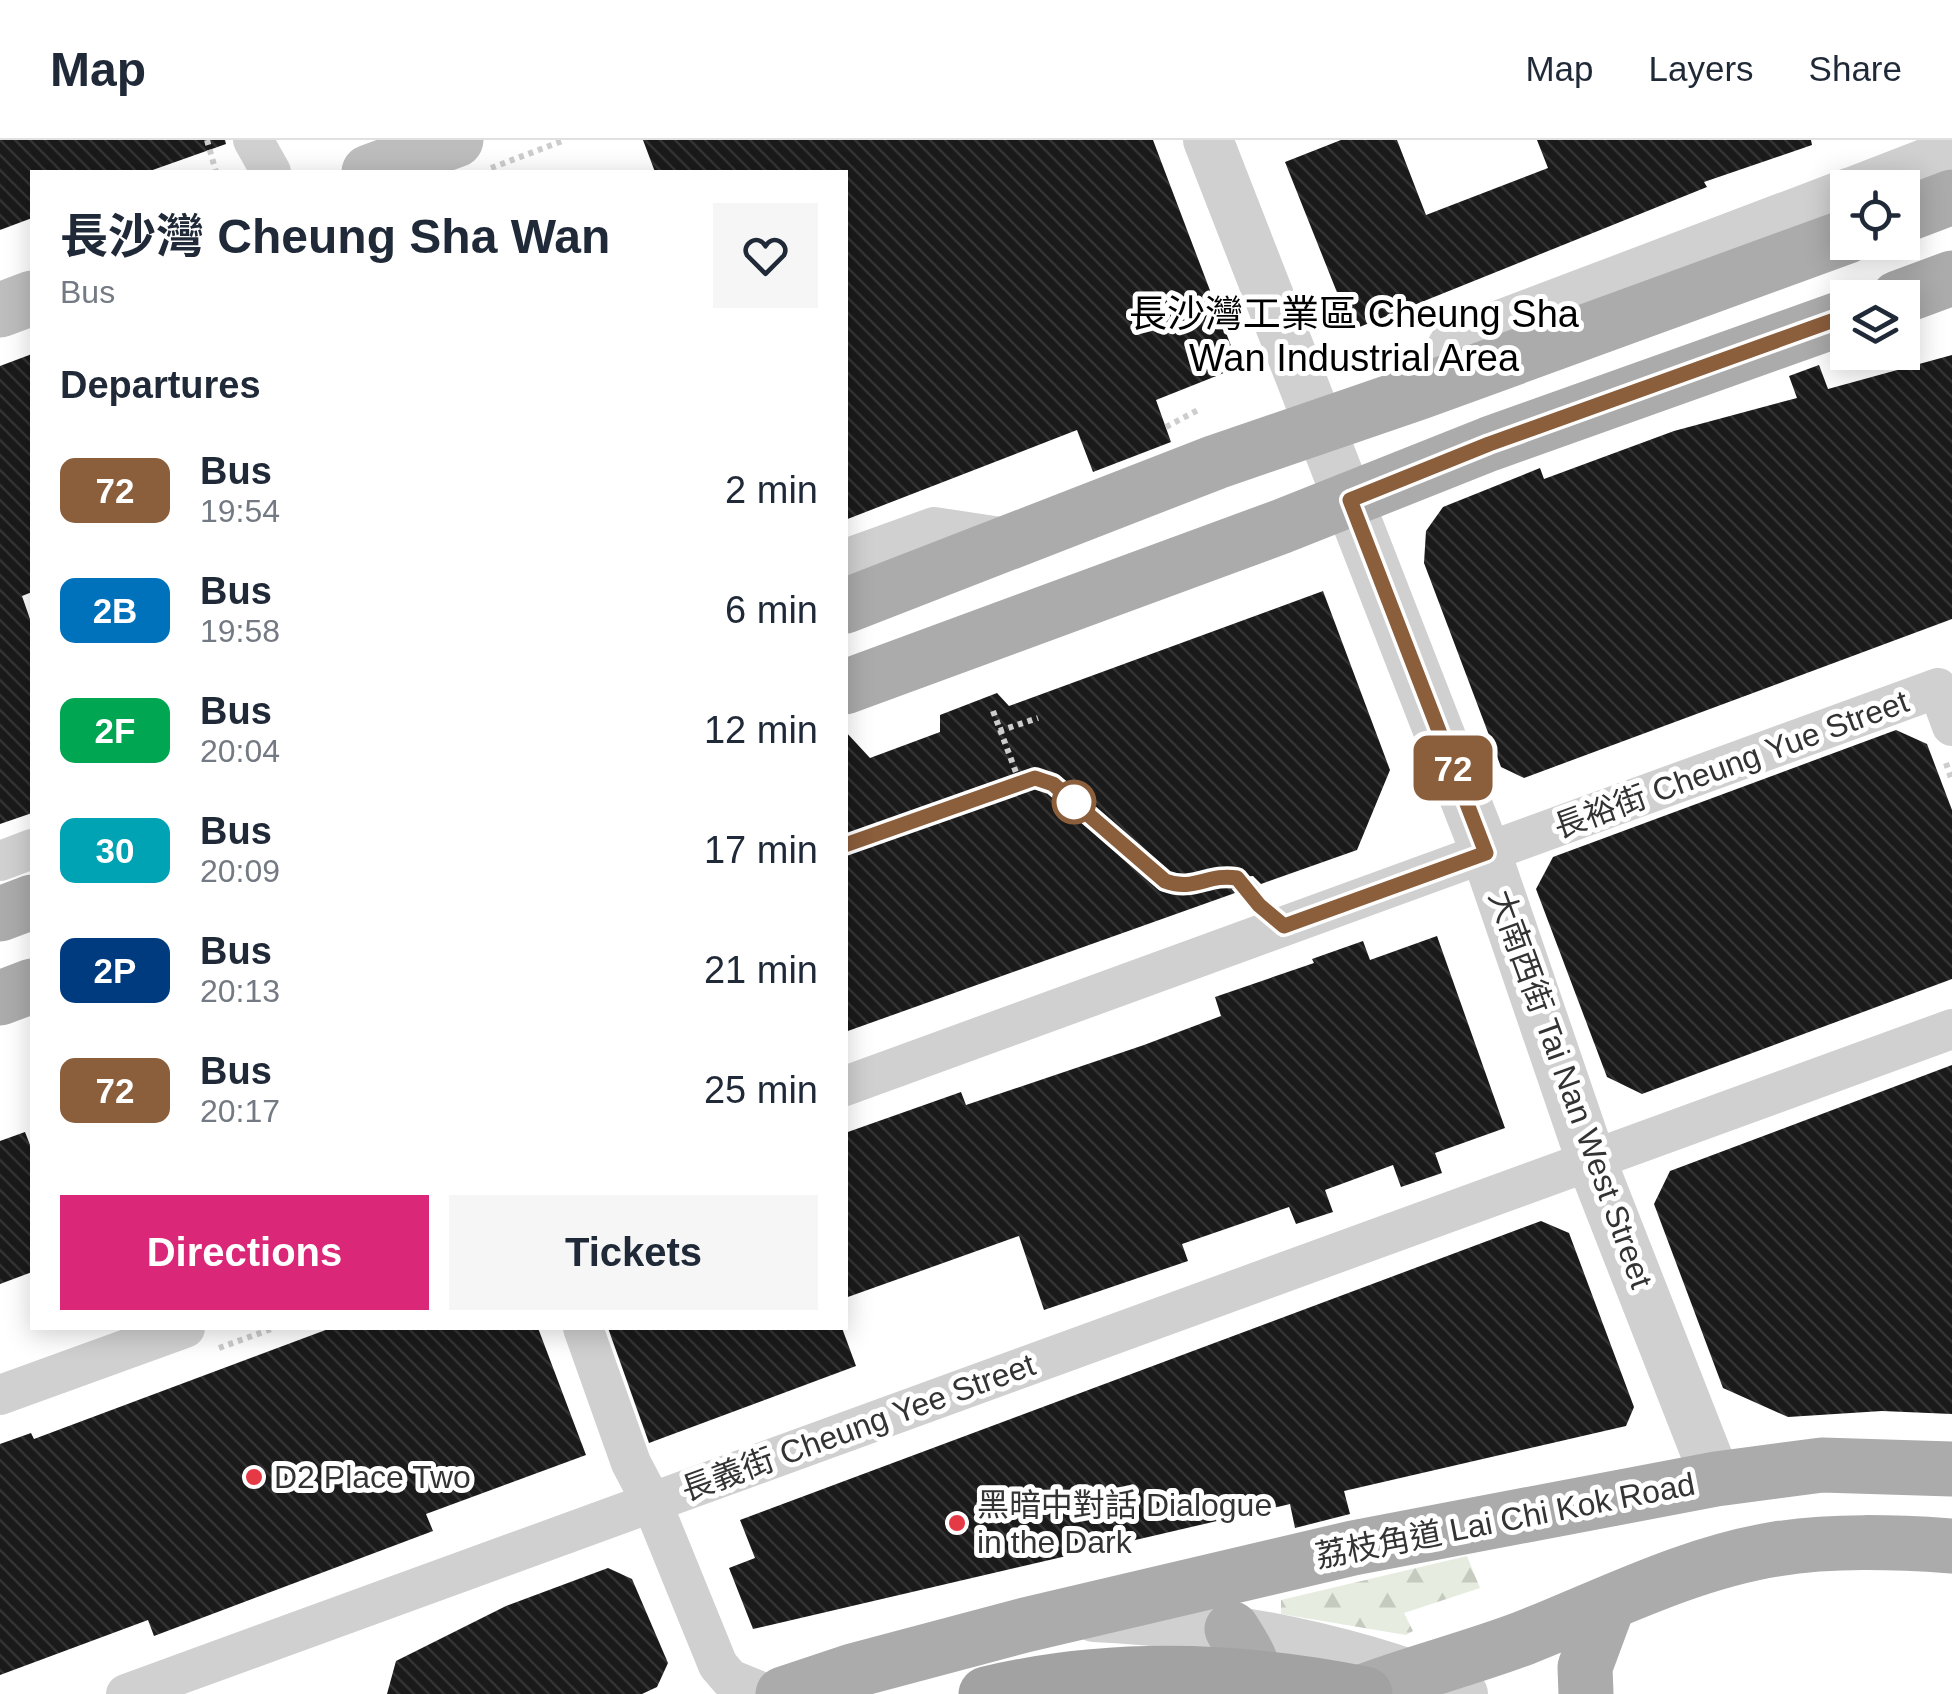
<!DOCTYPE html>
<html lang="en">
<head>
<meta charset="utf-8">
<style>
  body { margin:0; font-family:Arial,"Noto Sans TC",sans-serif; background:#f6f6f7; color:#1f2937; height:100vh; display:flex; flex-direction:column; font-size:38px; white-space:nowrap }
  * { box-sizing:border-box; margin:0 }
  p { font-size:32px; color:#747a83 }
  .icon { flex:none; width:55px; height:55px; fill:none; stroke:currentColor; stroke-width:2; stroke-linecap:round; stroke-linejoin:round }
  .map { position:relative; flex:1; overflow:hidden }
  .sheet { position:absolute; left:30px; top:30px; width:818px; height:1160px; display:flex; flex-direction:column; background:#fff; border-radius:0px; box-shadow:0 5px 25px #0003 }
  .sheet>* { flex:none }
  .badge { padding:0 20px; border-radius:15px; font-size:35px; line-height:65px }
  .controls { position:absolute; left:1830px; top:30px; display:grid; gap:20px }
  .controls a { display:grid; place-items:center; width:90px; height:90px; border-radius:0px; background:#fff; box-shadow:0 5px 25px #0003; font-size:50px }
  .map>.badge { position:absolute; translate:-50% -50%; box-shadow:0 0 0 5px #fff }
  h2 { padding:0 30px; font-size:38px; line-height:90px }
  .round { display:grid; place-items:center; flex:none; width:105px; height:105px; border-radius:0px; background:#f6f6f7 }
  .overview { display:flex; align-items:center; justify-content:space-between; height:170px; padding:0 30px }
  h1 { font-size:48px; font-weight:700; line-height:75px }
  .action { display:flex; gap:20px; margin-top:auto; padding:20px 30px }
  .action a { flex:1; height:115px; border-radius:0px; background:#db2777; color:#fff; font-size:40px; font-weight:700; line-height:115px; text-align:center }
  .action a+a { background:#f6f6f7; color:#1f2937 }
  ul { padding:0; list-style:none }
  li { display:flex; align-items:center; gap:30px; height:120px; padding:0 30px }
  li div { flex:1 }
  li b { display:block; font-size:38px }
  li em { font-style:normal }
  li .badge { min-width:110px; font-weight:700; text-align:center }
  header { display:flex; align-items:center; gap:60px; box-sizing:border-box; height:140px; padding:0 50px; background:#fff; border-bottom:2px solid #e0e1e3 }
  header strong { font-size:48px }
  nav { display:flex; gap:55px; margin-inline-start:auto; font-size:35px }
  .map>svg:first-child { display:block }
  .forest { fill:url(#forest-firs) }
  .building { fill:url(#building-back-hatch) }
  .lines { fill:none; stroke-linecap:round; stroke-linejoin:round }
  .path { stroke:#cdcdcd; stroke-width:6; stroke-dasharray:5 5; stroke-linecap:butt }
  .service { stroke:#d0d0d0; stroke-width:20 }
  .minor { stroke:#d0d0d0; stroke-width:40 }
  .tertiary { stroke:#d0d0d0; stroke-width:50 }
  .secondary { stroke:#bdbdbd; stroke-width:55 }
  .primary { stroke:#ababab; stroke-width:55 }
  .trunk-bridge { stroke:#a2a2a2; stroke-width:55 }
  .line-casing { stroke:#fff; stroke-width:22 }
  .line { stroke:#8b5e3c; stroke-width:15 }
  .stop-dot { fill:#fff; stroke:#8b5e3c; stroke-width:5 }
  .poi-dot { fill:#e63946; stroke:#fff; stroke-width:4 }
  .labels { text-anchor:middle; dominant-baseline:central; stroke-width:10; stroke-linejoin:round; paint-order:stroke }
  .street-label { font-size:32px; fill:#333; stroke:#fff }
  .poi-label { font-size:32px; fill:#333; stroke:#fff; text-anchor:start }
  .quarter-label { font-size:38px; fill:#000; stroke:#fff }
</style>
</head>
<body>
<header>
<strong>Map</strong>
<nav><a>Map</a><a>Layers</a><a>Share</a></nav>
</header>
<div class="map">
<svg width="1952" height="1554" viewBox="0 0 1952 1554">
  <defs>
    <pattern id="forest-firs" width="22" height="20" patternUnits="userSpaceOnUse" patternTransform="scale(2.5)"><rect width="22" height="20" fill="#e6ecdf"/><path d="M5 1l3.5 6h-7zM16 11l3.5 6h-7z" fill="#c6cbc0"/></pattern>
    <pattern id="building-back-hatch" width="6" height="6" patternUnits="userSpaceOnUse" patternTransform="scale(2.5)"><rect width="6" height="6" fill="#1a1a1a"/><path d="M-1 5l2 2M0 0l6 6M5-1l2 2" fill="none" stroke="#333"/></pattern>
  </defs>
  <rect width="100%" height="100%" fill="#fff"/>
  <path class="forest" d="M1467,1416L1480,1448L1404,1473L1413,1491L1406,1495L1281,1474V1460Z"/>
  <g class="building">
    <path d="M0,0H225L226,4L147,32H32V78L0,90Z"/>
    <path d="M643,0H1153L1239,227L1156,260L1171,302L1093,332L1077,290L845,380V32H655Z"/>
    <path d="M1341,0H1397L1426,75L1548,28L1537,0H1811L1812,5L1704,42L1707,47L1352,190L1285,22Z"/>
    <path d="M32,214V452L22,456L32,485V673L0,684V226Z"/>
    <path d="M1952,215V479L1524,638L1501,627L1424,423L1426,391L1443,367L1540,328L1544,339L1674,291L1797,258L1789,236L1819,225L1828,249Z"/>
    <path d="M1323,451L1390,630L1357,710L1261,744L1253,736L1241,737L1235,744V753L845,892V591L870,618L940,592V575L997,553L1009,566Z"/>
    <path d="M1896,590L1927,604L1952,670V839L1642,954L1607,937L1536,749L1553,717Z"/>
    <path d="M1437,796L1505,988L1435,1013L1442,1033L1401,1047L1393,1025L1325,1050L1333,1072L1296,1084L1289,1067L1182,1104L1188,1121L1044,1170L1019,1096L845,1158V993L961,952L966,965L1144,905L1221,876L1215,857L1314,823L1312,819L1363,801L1370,820Z"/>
    <path d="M1952,925V1274L1882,1271L1788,1277L1723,1248L1654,1064L1670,1031Z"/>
    <path d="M25,992L32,1010V1132L0,1144V1001Z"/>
    <path d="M1541,1081L1569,1093L1634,1267L1626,1286L1344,1351L1350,1374L1295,1388L1290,1364L753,1489L729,1428L755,1418L740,1380Z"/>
    <path d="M331,1188H538L586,1315L426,1374L433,1391L154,1496L148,1480L0,1535V1304L31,1293L34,1299Z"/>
    <path d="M608,1188H842L856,1226L649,1303Z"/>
    <path d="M608,1428L632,1439L668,1523L657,1547L642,1554H387L396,1521L506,1466Z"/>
  </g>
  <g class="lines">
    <g class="path">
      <path d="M207,0L216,32"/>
      <path d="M491,28L565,0"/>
      <path d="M1166,287L1198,270"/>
      <path d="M993,571L1020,643"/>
      <path d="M999,591L1038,578"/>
      <path d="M1946,623L1952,641"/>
      <path d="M219,1208L274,1188"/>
    </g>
    <path class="service" d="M1248,749L1259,765L1284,786"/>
    <g class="minor">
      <path d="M253,0L271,32"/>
      <path d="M1849,48L1952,8"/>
      <path d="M1420,252L1452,198L1848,48"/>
      <path d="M845,419L934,387L1014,399"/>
      <path d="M0,721L32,709"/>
      <path d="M845,946L1938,548L1952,586"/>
      <path d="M583,1188L631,1323L652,1363L718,1525L730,1539L767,1554"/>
      <path d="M0,1255L185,1188"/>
      <path d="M126,1554L1952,889"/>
    </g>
    <g class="tertiary">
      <path d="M1208,0L1486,713L1591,1020L1716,1339"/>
      <path d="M1094,1477C1222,1483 1344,1506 1463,1554"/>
    </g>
    <g class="secondary">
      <path d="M369,32L456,0"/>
      <path d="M0,170L32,158"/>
    </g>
    <g class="primary">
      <path d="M1902,76L1952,57"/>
      <path d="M1898,158L1952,138"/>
      <path d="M845,466L1216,322L1420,252L1848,96"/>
      <path d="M845,547L1280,387L1489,304L1848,176"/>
      <path d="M0,774L32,762"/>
      <path d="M0,858L32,846"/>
      <path d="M1232,1489C1245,1509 1258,1529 1256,1554"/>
      <path d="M783,1554L852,1531L1025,1485L1353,1408L1716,1339L1822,1325L1952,1329"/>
      <path d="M1357,1554C1411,1533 1469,1519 1524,1498C1605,1466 1688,1423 1776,1409C1833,1400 1894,1402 1952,1406"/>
      <path d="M1586,1554L1585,1527L1608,1465"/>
    </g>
    <path class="trunk-bridge" d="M986,1554C1111,1524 1240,1529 1365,1554"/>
  </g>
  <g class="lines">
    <g class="line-casing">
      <path id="line" d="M845,705L1035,638L1053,644L1165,741C1194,752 1208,733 1237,738L1259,765L1284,786L1486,713L1350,360L1489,304L1848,175"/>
    </g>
    <use href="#line" class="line"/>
  </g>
  <circle class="stop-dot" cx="1074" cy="662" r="20"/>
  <g class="poi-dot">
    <circle cx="254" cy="1337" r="10"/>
    <circle cx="957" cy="1383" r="10"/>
  </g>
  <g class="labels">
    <g class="street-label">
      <text transform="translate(1731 624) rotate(-20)">長裕街 Cheung Yue Street</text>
      <text transform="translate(1571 949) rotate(70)">大南西街 Tai Nan West Street</text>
      <text transform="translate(858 1287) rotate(-20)">長義街 Cheung Yee Street</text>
      <text transform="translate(1505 1380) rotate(-11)">荔枝角道 Lai Chi Kok Road</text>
    </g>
    <g class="poi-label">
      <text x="274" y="1337">D2 Place Two</text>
      <text x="977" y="1365">黑暗中對話 Dialogue<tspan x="977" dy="37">in the Dark</tspan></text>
    </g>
    <g class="quarter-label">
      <text x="1354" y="174">長沙灣工業區 Cheung Sha<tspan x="1354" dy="44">Wan Industrial Area</tspan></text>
    </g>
  </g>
</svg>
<div class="controls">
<a><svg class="icon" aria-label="locate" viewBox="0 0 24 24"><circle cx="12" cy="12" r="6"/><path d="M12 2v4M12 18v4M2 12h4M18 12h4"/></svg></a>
<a><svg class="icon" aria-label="layers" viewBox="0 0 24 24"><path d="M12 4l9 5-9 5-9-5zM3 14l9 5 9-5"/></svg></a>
</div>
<b class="badge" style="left:1453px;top:628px;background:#8b5e3c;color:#fff">72</b>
<section class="sheet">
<div class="overview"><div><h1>長沙灣 Cheung Sha Wan</h1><p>Bus</p></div><a class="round"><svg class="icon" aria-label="heart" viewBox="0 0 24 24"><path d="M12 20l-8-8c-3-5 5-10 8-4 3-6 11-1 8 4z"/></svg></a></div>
<h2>Departures</h2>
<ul>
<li><span class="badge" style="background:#8b5e3c;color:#fff">72</span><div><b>Bus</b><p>19:54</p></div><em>2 min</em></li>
<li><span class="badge" style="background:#0072bc;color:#fff">2B</span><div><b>Bus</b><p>19:58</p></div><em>6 min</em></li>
<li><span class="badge" style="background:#00a651;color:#fff">2F</span><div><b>Bus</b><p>20:04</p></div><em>12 min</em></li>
<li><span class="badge" style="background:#00a3b4;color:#fff">30</span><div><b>Bus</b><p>20:09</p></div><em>17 min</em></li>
<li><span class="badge" style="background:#003b80;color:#fff">2P</span><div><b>Bus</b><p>20:13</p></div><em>21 min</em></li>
<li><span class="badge" style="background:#8b5e3c;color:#fff">72</span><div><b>Bus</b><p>20:17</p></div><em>25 min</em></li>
</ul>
<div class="action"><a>Directions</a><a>Tickets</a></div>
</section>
</div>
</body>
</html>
